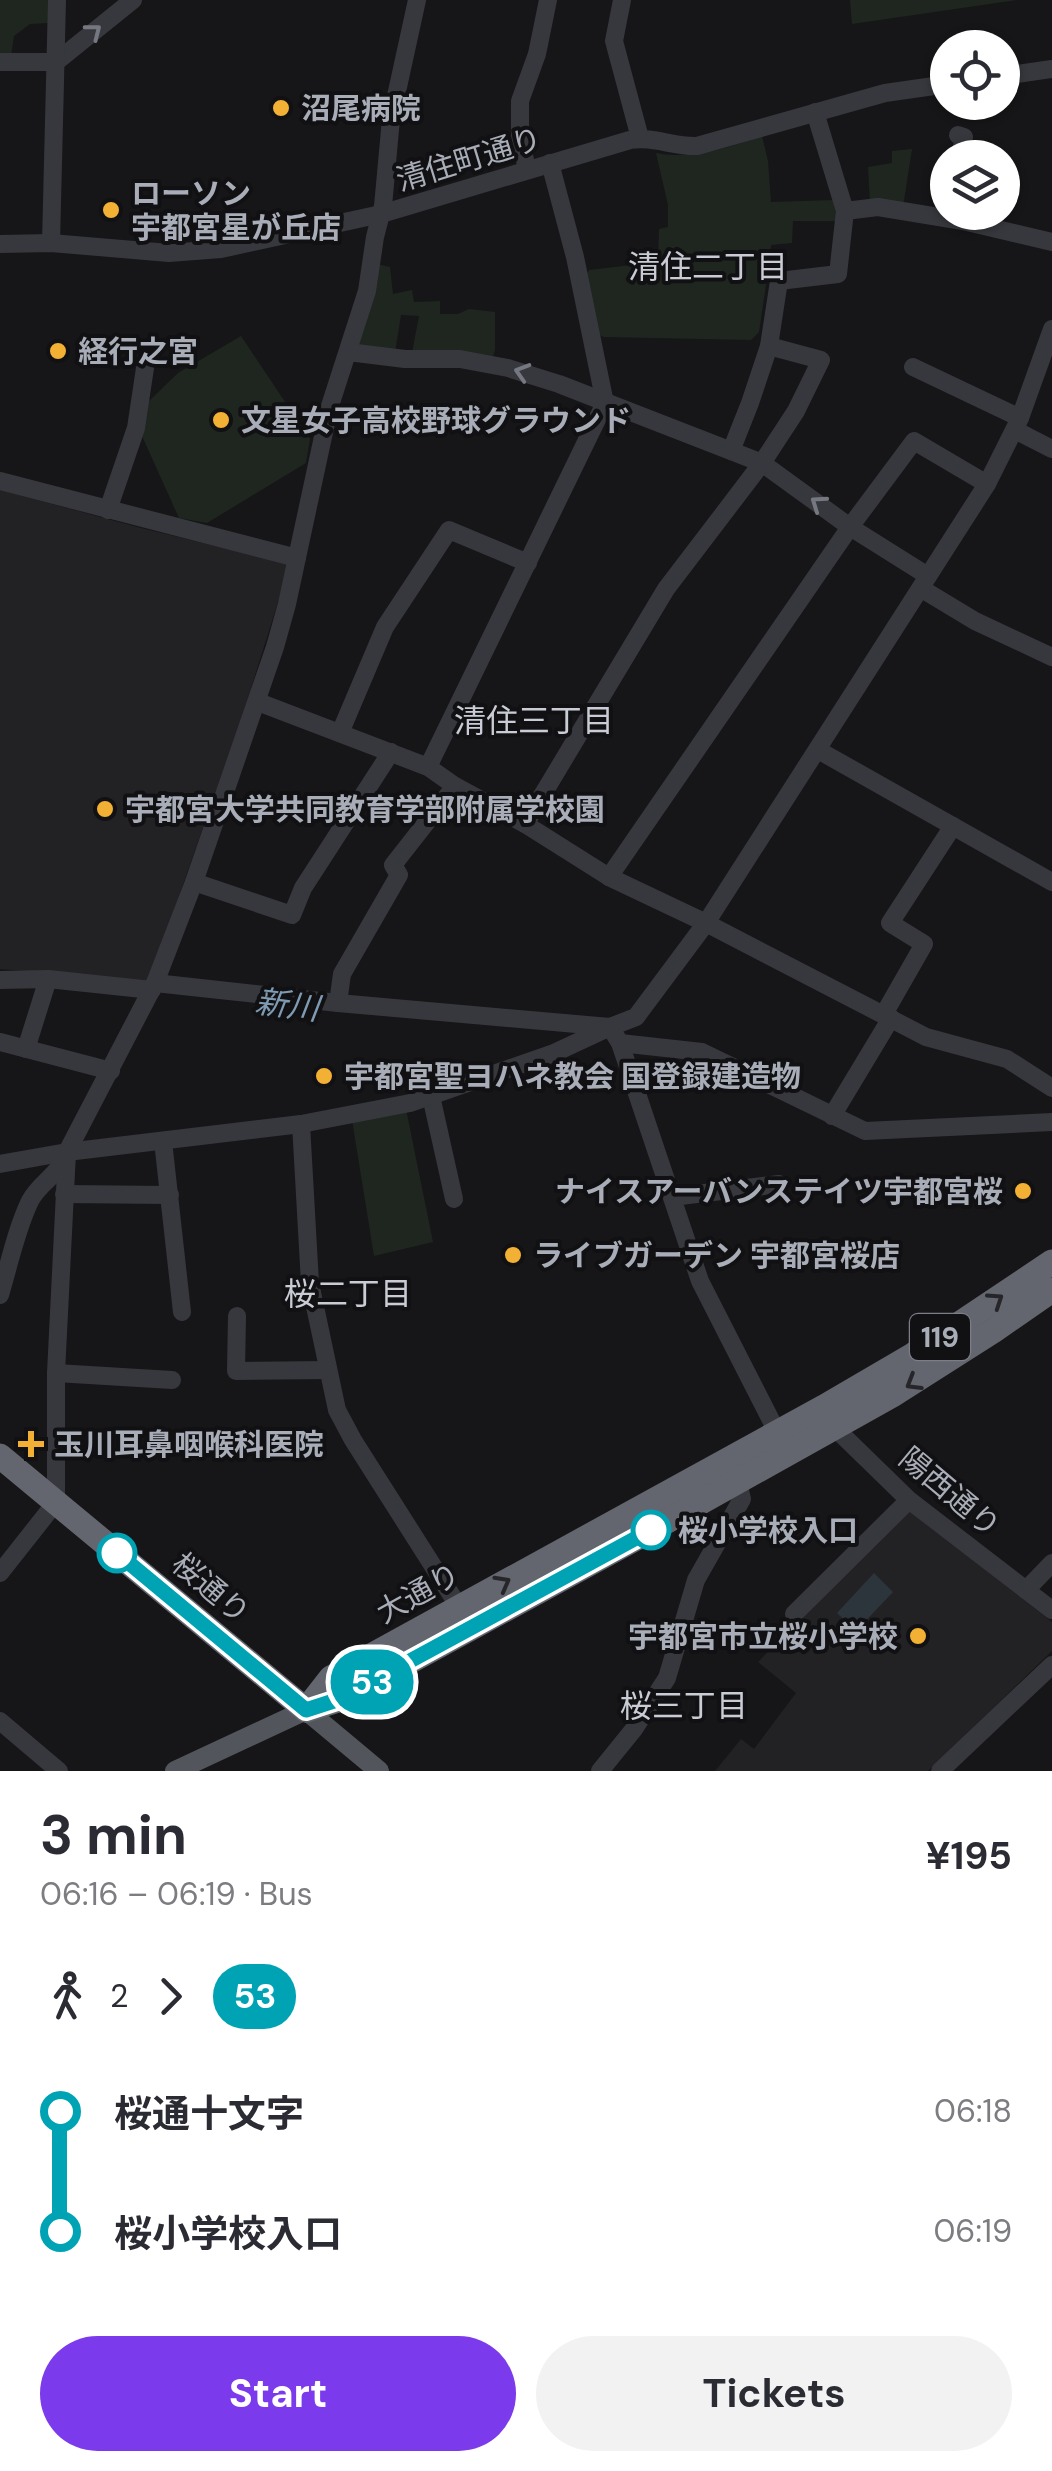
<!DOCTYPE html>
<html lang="en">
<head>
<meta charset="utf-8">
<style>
  body { margin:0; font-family:"DM Sans","Noto Sans JP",sans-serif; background:#f2f2f3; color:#2b2b33; height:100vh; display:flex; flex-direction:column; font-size:38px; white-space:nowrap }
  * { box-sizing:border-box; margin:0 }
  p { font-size:32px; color:#7c7c81 }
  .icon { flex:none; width:55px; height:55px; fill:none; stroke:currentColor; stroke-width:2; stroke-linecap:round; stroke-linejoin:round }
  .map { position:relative; height:1771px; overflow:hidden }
  .sheet { display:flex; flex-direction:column; background:#fff; flex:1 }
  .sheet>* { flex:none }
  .badge { padding:0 20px; border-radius:32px; font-size:35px; line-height:65px }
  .buttons { position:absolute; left:930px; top:30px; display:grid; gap:20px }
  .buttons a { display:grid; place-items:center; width:90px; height:90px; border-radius:50%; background:#fff; box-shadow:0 2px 8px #0004; font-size:50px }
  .map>.badge { position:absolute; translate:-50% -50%; box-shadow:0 0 0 5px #fff }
  .legs { display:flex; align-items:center; gap:15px; height:110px; padding:0 40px; font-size:32px }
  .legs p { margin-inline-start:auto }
  .summary { display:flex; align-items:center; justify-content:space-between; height:170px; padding:0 40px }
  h1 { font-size:55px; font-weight:700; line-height:75px }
  .button { display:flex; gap:20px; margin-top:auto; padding:20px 40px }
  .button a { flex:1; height:115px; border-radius:60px; background:#7c3aed; color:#fff; font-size:40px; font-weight:700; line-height:115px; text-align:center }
  .button a+a { background:#f2f2f3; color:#2b2b33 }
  ul { padding:0 40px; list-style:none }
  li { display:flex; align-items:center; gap:35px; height:120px; font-size:38px }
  li i { display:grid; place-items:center; width:15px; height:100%; margin:0 12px; background:currentColor }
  li i::after { content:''; width:25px; height:25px; margin:-12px; border:8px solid; border-radius:50%; background:#fff }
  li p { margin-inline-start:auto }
  li:first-child i { background:linear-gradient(#0000 50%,currentColor 0) }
  li:last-child i { background:linear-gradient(currentColor 50%,#0000 0) }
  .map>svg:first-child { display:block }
  .built { fill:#222225 }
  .green { fill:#1e261f }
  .water { fill:#2c353c }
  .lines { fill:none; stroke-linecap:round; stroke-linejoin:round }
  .minor { stroke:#37383d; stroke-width:18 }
  .major { stroke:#53555c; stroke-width:20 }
  .highway { stroke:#63666e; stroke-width:25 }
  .oneway { stroke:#757881 }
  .oneway2 { stroke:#26262a }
  .line-1-casing { stroke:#fff; stroke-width:22 }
  .line-1 { stroke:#00a3b4; stroke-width:15 }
  .poi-dot { fill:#f2b134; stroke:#111113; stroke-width:4 }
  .stop-1-dot { fill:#fff; stroke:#00a3b4; stroke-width:5 }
  .labels { text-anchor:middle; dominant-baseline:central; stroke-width:8; stroke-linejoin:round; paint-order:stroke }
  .shield { fill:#111113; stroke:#7b7e86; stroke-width:2.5 }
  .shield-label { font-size:28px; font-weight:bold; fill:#a8adb8 }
  .poi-label { font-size:30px; font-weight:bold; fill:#a8adb8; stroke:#111113; text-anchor:start }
  .street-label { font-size:30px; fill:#a8adb8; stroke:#111113 }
  .stop-label { font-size:30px; font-weight:bold; fill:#a8adb8; stroke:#111113; text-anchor:start }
  .neighbourhood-label { font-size:32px; fill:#c9ccd4; stroke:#111113 }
  .water-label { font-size:32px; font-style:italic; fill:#7f9bb3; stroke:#111113 }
</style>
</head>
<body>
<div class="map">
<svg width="1052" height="1771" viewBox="0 0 1052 1771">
  <rect width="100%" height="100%" fill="#161618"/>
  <g class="built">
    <path d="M0,490L141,528L290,564L241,720L149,981L0,969Z"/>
    <path d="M909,1509L1052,1622V1651L928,1771H715L741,1739L754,1749L796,1693L758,1662Z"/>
  </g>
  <g class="green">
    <path d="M0,0H49V23L30,24L14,36L11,56H0Z"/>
    <path d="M850,0H1017L852,24Z"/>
    <path d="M762,136L768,161L771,202L834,200L837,221H793L792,243L771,245L770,273H764L767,278L759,332L751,340L604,337L597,334L585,277L589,270L658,262L659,229L668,227V205L656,153C693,160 727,148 762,136Z"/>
    <path d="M912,149L903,207L870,203L868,167L892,163V151Z"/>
    <path d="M377,264L390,267L393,294L412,290L414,302L440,301V314H458L469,309L495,312V350L492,360L412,353L419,316L401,315L395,352L357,347Z"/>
    <path d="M241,336L310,439L306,463L207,523L179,518L142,436L146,404L178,373Z"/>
    <path d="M406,1109L433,1242L374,1256L352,1120Z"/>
  </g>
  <path class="water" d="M874,1573L893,1592L856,1631L837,1613Z"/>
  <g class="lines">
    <g class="minor">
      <path d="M622,0L614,41L640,138"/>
      <path d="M0,62H56L133,0"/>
      <path d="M1002,76L1052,69"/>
      <path d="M815,112L845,211L878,207L963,221L1052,242"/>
      <path d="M958,135L964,137L960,158"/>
      <path d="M527,170L520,135V101L537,54L548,0"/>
      <path d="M948,186V191"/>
      <path d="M51,243L57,0"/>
      <path d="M0,244L51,243L169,253L221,249L381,214L630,140C653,136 674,147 697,146L885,93L948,84"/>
      <path d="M348,352L405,359H460L508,368L559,384L762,463L850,527L928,576"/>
      <path d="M913,367L1020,418"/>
      <path d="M1015,430L1052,449"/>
      <path d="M731,451L750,403L769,346"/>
      <path d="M0,481L297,558"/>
      <path d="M108,510L136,428L145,368"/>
      <path d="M922,589L975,621L1052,657"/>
      <path d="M258,702L428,767L455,786L525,824L609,877L706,923L926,1037L1007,1059L1052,1088"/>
      <path d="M340,733L385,627L449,530L528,563"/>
      <path d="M818,750L1052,882"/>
      <path d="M428,767L605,403L575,257L550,163"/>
      <path d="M525,824L666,589L762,463L796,411L821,360L769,346L779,281L838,274L845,211"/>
      <path d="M609,877L850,527L914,441L987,484"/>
      <path d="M194,882L292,915L303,888L391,752"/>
      <path d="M0,980L48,979L152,990"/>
      <path d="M155,983L338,1003L610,1027L620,1043L700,1281L777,1432"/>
      <path d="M338,1003L342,974L399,875L393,865L455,786"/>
      <path d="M884,1014L924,944L890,923L953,826"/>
      <path d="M0,1042L111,1071"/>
      <path d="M620,1043L702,1052L865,1131L1052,1122"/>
      <path d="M26,1049L48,979"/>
      <path d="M431,1096L454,1199"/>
      <path d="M832,1116L891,1018"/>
      <path d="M301,1124L310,1283L337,1410L353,1440L459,1607"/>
      <path d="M163,1141L182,1312"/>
      <path d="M0,1164L67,1152L301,1124L410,1103L554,1053L610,1027L636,1017L706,923L987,484L1020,418L1052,329"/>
      <path d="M64,1194L170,1195"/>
      <path d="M672,1197L779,1184"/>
      <path d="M0,1295C9,1265 16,1230 30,1201C39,1183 58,1175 66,1157"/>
      <path d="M237,1316L236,1371L328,1370"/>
      <path d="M56,1373L172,1380"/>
      <path d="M831,1420L834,1427L909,1500L1052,1610"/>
      <path d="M0,1573L56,1502V1373L67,1152L155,983L194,882L275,647L287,604L329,409L367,291L375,237L383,206L391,119L417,0"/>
      <path d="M1026,1590L1052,1563"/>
      <path d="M794,1614L909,1500"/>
      <path d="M0,1721L59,1771"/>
      <path d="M600,1771L634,1729L667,1678L696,1580L742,1499L738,1482"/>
      <path d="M940,1771L1052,1665"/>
    </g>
    <path class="major" d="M175,1771L306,1710L379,1771"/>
    <g class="highway">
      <path d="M0,1456L306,1710"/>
      <path d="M306,1710L331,1678L824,1407L913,1355L1052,1262"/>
      <path d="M306,1710L341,1699L651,1530L894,1394L993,1331L1052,1290"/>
    </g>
  </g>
  <defs><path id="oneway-chevron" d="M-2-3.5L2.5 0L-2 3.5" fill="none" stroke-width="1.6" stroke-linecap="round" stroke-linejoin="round" transform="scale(2.5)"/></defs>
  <g class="oneway">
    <use href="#oneway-chevron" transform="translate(94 31) rotate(-38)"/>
    <use href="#oneway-chevron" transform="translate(522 372) rotate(-163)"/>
    <use href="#oneway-chevron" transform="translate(818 503) rotate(-145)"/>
  </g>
  <g class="oneway2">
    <use href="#oneway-chevron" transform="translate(996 1300) rotate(-34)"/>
    <use href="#oneway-chevron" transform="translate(913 1383) rotate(149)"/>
    <use href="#oneway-chevron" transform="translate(503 1583) rotate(-29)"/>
  </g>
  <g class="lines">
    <g class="line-1-casing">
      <path id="line-1" d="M117,1553L306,1710L340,1699L651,1530"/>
    </g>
    <use href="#line-1" class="line-1"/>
  </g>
  <g class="poi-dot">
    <circle cx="281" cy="108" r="10"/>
    <circle cx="111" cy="210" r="10"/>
    <circle cx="58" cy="351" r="10"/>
    <circle cx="221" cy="420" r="10"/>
    <circle cx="105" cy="809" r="10"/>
    <circle cx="324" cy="1076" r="10"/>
    <circle cx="1023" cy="1191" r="10"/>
    <circle cx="513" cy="1255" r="10"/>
    <path d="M26 1429h10v10h10v10h-10v10h-10v-10h-10v-10h10z"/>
    <circle cx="918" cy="1636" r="10"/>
  </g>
  <g class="stop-1-dot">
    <circle cx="651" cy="1530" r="18"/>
    <circle cx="117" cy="1553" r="18"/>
  </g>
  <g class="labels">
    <rect class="shield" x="910" y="1314" width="60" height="46" rx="8"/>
    <g class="shield-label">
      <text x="940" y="1337">119</text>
    </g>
    <g class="poi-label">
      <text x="301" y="108">沼尾病院</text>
      <text x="131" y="193">ローソン<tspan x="131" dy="34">宇都宮星が丘店</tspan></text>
      <text x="78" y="351">経行之宮</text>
      <text x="241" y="420">文星女子高校野球グラウンド</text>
      <text x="125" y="809">宇都宮大学共同教育学部附属学校園</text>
      <text x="344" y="1076">宇都宮聖ヨハネ教会 国登録建造物</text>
      <text x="1003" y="1191" text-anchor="end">ナイスアーバンステイツ宇都宮桜</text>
      <text x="533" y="1255">ライブガーデン 宇都宮桜店</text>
      <text x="54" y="1444">玉川耳鼻咽喉科医院</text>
      <text x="898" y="1636" text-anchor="end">宇都宮市立桜小学校</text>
    </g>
    <g class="street-label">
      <text transform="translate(469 159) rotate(-17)">清住町通り</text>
      <text transform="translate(950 1492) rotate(40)">陽西通り</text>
      <text transform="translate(211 1588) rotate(40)">桜通り</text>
      <text transform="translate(418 1593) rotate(-29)">大通り</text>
    </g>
    <g class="stop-label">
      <text x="678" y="1530">桜小学校入口</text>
    </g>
    <g class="neighbourhood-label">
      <text x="708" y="267">清住二丁目</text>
      <text x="534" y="721">清住三丁目</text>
      <text x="348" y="1294">桜二丁目</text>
      <text x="684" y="1706">桜三丁目</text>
    </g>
    <g class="water-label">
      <text transform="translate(287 1005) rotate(7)">新川</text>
    </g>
  </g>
</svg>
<div class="buttons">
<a><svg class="icon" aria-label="locate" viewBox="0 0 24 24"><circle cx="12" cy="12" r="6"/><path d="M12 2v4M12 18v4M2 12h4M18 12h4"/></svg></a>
<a><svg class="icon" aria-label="layers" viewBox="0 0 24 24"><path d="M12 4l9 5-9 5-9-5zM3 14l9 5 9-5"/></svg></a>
</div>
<b class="badge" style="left:372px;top:1682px;background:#00a3b4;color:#fff">53</b>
</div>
<section class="sheet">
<div class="summary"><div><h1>3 min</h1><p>06:16 – 06:19 · Bus</p></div><b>¥195</b></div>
<div class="legs"><svg class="icon" aria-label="walk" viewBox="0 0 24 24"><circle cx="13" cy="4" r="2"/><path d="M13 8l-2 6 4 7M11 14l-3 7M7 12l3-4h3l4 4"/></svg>2<svg class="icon" aria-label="forward" viewBox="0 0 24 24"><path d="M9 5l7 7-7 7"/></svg><b class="badge" style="background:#00a3b4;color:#fff">53</b></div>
<ul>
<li><i style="color:#00a3b4"></i><b>桜通十文字</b><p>06:18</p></li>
<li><i style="color:#00a3b4"></i><b>桜小学校入口</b><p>06:19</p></li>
</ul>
<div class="button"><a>Start</a><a>Tickets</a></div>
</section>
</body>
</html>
